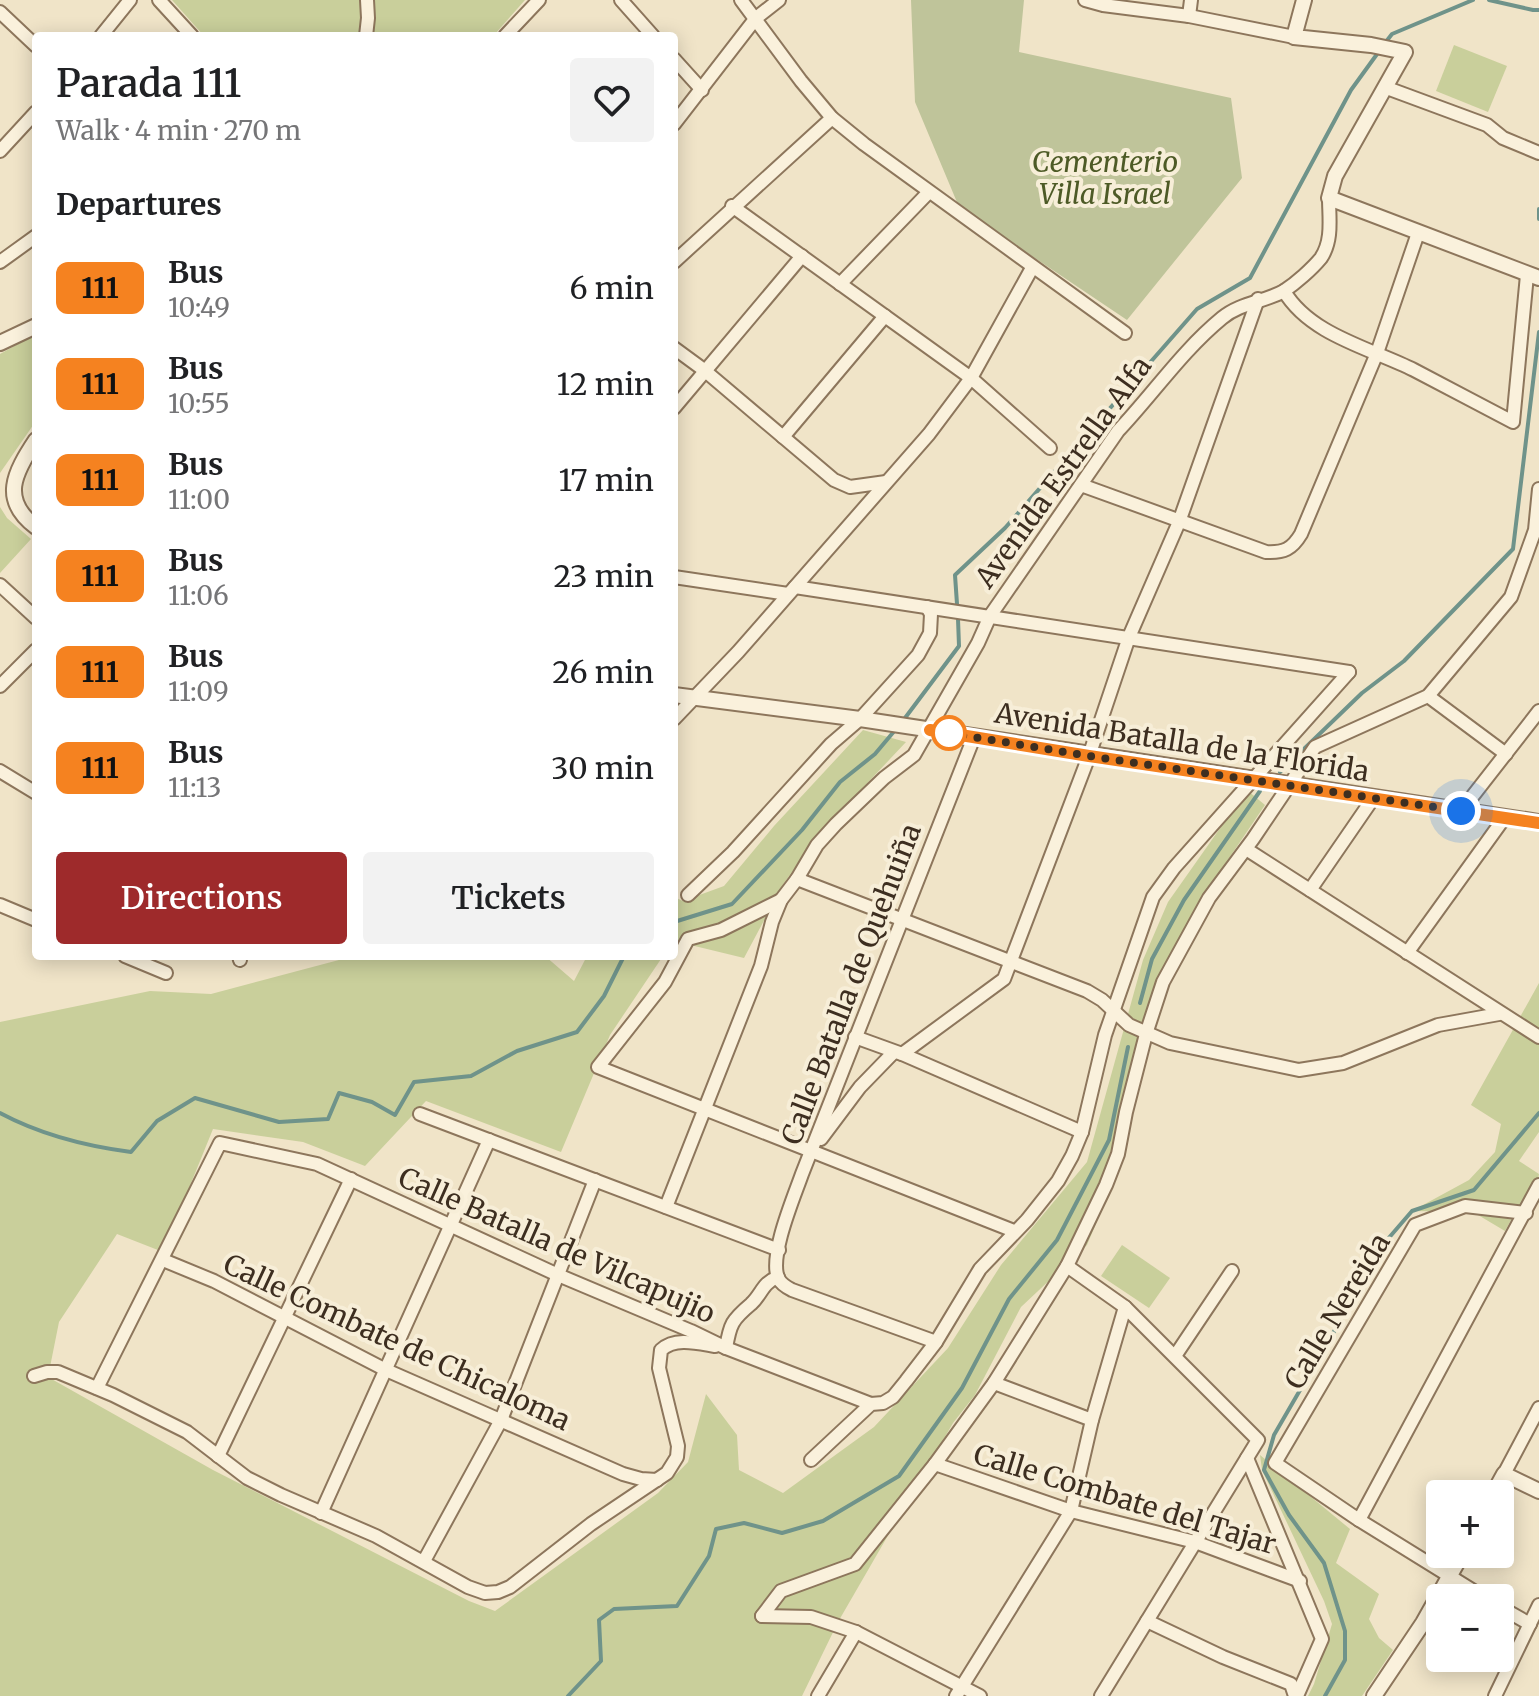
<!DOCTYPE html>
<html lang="en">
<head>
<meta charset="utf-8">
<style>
  body { margin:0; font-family:Merriweather,serif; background:#f2f2f2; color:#202124; height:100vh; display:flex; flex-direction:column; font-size:30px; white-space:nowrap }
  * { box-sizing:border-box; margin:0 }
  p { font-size:26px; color:#757577 }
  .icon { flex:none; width:44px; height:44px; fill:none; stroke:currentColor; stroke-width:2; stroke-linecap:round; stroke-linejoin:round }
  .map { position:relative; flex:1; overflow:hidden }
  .sheet { position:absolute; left:32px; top:32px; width:646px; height:928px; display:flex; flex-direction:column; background:#fff; border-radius:8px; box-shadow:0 4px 20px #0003 }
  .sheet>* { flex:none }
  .badge { padding:0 16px; border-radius:12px; font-size:28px; line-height:52px }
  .fabs { position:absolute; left:1426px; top:1480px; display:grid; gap:16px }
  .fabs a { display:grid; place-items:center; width:88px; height:88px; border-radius:8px; background:#fff; box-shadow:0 4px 20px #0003; font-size:40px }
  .you { position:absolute; width:40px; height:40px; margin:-20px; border:6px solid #fff; border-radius:50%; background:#1a73e8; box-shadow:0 0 0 12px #1a73e833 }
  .map>.badge { position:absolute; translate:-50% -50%; box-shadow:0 0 0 4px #fff }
  h2 { padding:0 24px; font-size:30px; line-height:72px }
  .round { display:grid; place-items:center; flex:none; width:84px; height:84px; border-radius:8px; background:#f2f2f2 }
  .head { display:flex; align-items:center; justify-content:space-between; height:136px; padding:0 24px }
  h1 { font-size:38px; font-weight:600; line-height:60px }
  .cta { display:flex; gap:16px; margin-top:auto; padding:16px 24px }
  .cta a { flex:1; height:92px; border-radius:8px; background:#9e2a2b; color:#fff; font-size:32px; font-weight:600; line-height:92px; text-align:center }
  .cta a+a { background:#f2f2f2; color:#202124 }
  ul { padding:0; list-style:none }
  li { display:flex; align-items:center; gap:24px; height:96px; padding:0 24px }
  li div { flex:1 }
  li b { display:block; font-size:30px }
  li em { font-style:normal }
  li .badge { min-width:88px; font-weight:700; text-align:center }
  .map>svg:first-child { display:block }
  .green { fill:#c9cf9b }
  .cemetery { fill:#bfc49a }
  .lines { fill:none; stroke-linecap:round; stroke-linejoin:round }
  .stream { stroke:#6f938a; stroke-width:4 }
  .minor-casing { stroke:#8d765c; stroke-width:16 }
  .tertiary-casing { stroke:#8d765c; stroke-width:18 }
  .minor { stroke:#faf1dc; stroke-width:12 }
  .tertiary { stroke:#faf1dc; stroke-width:14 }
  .line-casing { stroke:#fff; stroke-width:18 }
  .line { stroke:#f58220; stroke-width:12 }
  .walk { stroke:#3d2e20; stroke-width:8; stroke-dasharray:0 14.4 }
  .stop-dot { fill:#fff; stroke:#f58220; stroke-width:4 }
  .labels { text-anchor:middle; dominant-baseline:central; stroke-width:8; stroke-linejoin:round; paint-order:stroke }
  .park-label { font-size:28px; font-style:italic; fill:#4d5a26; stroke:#f7eed8 }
  .street-label { font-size:28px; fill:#3d2e20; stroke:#f7eed8 }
</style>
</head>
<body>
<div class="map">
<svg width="1539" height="1696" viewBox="0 0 1539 1696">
  <rect width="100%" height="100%" fill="#f0e4c8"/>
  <g class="green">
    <path d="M172,0H525L495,34L496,36H204Z"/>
    <path d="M1454,45L1507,66L1488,112L1436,91Z"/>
    <path d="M36,334V421L0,473V354Z"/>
    <path d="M0,507L7,518L31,539L0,573Z"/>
    <path d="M863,730L906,742L826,827L784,883L744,958L674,941V897L683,901L724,886L774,826Z"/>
    <path d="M1247,790L1265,805L1196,907L1165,966L1133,1080L1121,1164L1087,1245L1021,1307L975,1395L953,1423L838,1622L802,1696H0V1022L150,991L211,994L354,956H545L574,981L587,956H663L610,1035L561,1152L426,1101L365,1166L303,1142L213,1129L163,1252L117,1234L59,1322L48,1377L213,1470L469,1601L495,1611L658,1493L688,1462L706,1394L737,1435L739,1470L783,1493L874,1427L948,1348L1001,1265L1087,1162L1143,960L1168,902Z"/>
    <path d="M1539,983V1132L1519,1161L1539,1174L1536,1193L1517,1209L1505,1231L1473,1212L1412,1211L1469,1180L1495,1152L1501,1124L1471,1105Z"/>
    <path d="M1122,1245L1170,1278L1149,1308L1101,1276Z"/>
    <path d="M1260,1455L1350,1529L1336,1563L1379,1594L1369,1619L1379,1638L1393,1650L1362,1696H1308L1314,1684L1332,1624L1324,1601L1262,1470Z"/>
  </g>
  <path class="cemetery" d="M911,0H1024L1019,52L1231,98L1242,178L1127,320L959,207L915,102Z"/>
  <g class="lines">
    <g class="stream">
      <path d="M1489,0L1533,10H1539"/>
      <path d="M1385,43L1392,34L1473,0"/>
      <path d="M1539,209V219"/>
      <path d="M957,604L955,575L1005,528L1197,309L1250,278L1351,90L1380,50"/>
      <path d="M902,722L959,646L958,619"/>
      <path d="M1280,772L1362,693L1404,661L1513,549L1539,332"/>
      <path d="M674,922L732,904L802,830L840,782L875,754L896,729"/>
      <path d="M1140,1003L1152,959L1184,900L1260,791"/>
      <path d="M0,1113C41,1135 85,1146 131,1152L157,1121L195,1098L279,1122L328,1119L339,1093L372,1102L395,1115L414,1082L471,1076L517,1051L577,1032L604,996L624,956"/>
      <path d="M568,1696L601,1661L599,1620L614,1609L677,1606L709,1556L716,1529L744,1523L782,1533L823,1521L899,1476L962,1388L1009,1299L1057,1240L1109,1140L1128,1047"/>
      <path d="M1325,1696L1345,1660V1631L1324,1563L1289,1515L1264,1470L1274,1435L1387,1240L1412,1211L1474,1190L1539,1113"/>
    </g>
    <g class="minor-casing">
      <g id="minor">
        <path d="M159,0L192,36"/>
        <path d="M621,0L653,36"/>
        <path d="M741,0L801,81L832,118L864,144L1125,333"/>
        <path d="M1085,0L1103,5L1189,16L1294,37"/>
        <path d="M0,12L36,46"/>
        <path d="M1189,16L1191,0"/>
        <path d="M101,36L130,0"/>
        <path d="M366,36L368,18L367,0"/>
        <path d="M505,36L539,0"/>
        <path d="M674,59L702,90"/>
        <path d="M1387,88L1487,125L1503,138L1539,153"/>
        <path d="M674,124L756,18L779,0"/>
        <path d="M0,151L36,112"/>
        <path d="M732,206L971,378L1050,448"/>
        <path d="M0,262L36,236"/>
        <path d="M674,262L832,118"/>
        <path d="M840,284L929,192"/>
        <path d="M1284,291C1310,335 1370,348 1414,370C1447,387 1480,405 1513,422L1527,275"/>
        <path d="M674,348L704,370L834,480L850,487L886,482"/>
        <path d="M674,408L802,256"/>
        <path d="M783,437L885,316"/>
        <path d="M1081,485L1266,552C1284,553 1292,549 1301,534L1377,353L1418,233"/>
        <path d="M674,577L788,594"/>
        <path d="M0,585L36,618"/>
        <path d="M795,587L1349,672"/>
        <path d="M0,686L36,650"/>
        <path d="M1428,696L1506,754"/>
        <path d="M674,719L738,652L929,434L971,378L1032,268"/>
        <path d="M0,771L36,793"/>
        <path d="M1461,811L1539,711"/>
        <path d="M1246,849L1539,1037"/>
        <path d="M797,879L1087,991L1102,1000L1129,1025L1170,1043L1299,1070L1343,1063L1438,1025L1499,1014"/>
        <path d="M1310,890L1374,797"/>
        <path d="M688,895L733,852L831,744L860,719L918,655L930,633L931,614L927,607"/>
        <path d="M781,900L721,930L688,939L665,982L598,1067L1014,1231"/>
        <path d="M0,905L36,920"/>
        <path d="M1407,953L1505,817"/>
        <path d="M125,956L166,973"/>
        <path d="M239,956L240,960"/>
        <path d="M855,1037L902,1054L1082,1132"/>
        <path d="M902,1054L1004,979L1089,756L1129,637L1179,522L1258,299"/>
        <path d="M420,1114L779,1250"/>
        <path d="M821,1139L860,1087L894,1052"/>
        <path d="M666,1207L761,966L772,922L781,900L797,879L817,845L836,824L884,778L914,755L978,643L990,616L1118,431C1153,394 1182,351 1222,318C1240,303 1264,302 1284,291C1296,283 1312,269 1321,258C1333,240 1329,218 1329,198"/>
        <path d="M163,1260L214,1281L386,1370L623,1474L641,1479L657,1480"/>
        <path d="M1067,1266L1125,1307L1258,1440L1101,1696"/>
        <path d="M936,1342L792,1290C786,1287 781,1284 778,1278C769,1255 794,1197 802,1174L974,737"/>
        <path d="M726,1348C730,1324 732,1320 751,1304C762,1294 762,1283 778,1277"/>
        <path d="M1175,1356L1232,1271"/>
        <path d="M34,1376L47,1372H58L113,1395L187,1432L247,1478L281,1495L376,1536L468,1587L485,1593L498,1592L510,1587L591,1524L667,1473L677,1457L678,1446L659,1368L661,1350C675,1337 697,1343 715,1346"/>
        <path d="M994,1383L1092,1420"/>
        <path d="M97,1388L220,1143L317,1164L558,1275L691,1331L726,1348L871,1404"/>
        <path d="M218,1456L351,1179"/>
        <path d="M1247,1458L1322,1639L1297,1696"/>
        <path d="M811,1460L871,1404L883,1403L893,1397L906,1381L936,1342L980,1269L1027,1220L1058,1181L1072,1156L1082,1132L1105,1035L1153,897L1174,868L1349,672"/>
        <path d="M935,1464L1071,1511L1195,1542L1300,1581"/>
        <path d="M1504,1474L1539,1408"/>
        <path d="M321,1513L489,1140"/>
        <path d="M1359,1520L1539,1185"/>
        <path d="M424,1561L501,1420L595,1180"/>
        <path d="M1485,1598L1359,1520L1275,1463L1415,1225L1465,1206L1526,1213"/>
        <path d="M1500,1607L1530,1624"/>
        <path d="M762,1616L781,1591L855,1564L935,1464L994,1383L1067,1266L1106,1185L1118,1154L1126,1112L1146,1034L1163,982L1209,898L1253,839L1315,747L1428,696L1511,597L1535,530L1539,489"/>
        <path d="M762,1616L811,1617L856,1632L980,1696"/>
        <path d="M1147,1621L1223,1657L1291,1684L1295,1696"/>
        <path d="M818,1696L856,1632"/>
        <path d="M956,1696L1071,1511L1092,1420L1125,1307"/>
        <path d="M1495,1696L1539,1605"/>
      </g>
    </g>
    <g class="tertiary-casing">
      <g id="tertiary">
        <path d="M1304,0L1294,37L1371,45L1405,52L1335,176L1329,198L1539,278"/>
        <path d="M0,343L36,326"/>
        <path d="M36,440C14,473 0,500 36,527"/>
        <path d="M674,695L860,719L1539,822"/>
        <path d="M1493,1494L1504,1474L1539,1491"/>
        <path d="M1374,1696L1423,1623L1462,1554"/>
      </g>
    </g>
    <use href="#minor" class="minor"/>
    <use href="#tertiary" class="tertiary"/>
  </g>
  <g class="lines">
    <g class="line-casing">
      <path id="line" d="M930,730L1089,756L1539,823"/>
    </g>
    <use href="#line" class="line"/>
    <path class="walk" d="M949,733L1089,756L1461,811"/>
  </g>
  <circle class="stop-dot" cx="949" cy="733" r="16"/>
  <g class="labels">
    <g class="park-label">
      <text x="1105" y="162">Cementerio<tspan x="1105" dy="32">Villa Israel</tspan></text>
    </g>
    <g class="street-label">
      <text transform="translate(1063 472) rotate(-54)">Avenida Estrella Alfa</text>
      <text transform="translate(1182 742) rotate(9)">Avenida Batalla de la Florida</text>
      <text transform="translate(851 984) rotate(-69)">Calle Batalla de Quehuiña</text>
      <text transform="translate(557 1245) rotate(24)">Calle Batalla de Vilcapujio</text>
      <text transform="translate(1337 1311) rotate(-59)">Calle Nereida</text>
      <text transform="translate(397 1342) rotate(25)">Calle Combate de Chicaloma</text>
      <text transform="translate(1125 1499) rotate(17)">Calle Combate del Tajar</text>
    </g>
  </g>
</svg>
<div class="fabs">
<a>+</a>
<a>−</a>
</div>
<div class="you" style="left:1461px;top:811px"></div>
<section class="sheet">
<div class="head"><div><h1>Parada 111</h1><p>Walk · 4 min · 270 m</p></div><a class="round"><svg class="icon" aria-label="heart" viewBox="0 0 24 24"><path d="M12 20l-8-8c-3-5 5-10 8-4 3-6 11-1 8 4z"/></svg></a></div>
<h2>Departures</h2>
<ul>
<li><span class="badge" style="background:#f58220;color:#111">111</span><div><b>Bus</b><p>10:49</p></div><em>6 min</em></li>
<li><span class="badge" style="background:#f58220;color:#111">111</span><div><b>Bus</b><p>10:55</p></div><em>12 min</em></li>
<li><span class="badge" style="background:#f58220;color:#111">111</span><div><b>Bus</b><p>11:00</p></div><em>17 min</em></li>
<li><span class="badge" style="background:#f58220;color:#111">111</span><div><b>Bus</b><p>11:06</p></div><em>23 min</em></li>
<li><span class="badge" style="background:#f58220;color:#111">111</span><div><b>Bus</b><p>11:09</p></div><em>26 min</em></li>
<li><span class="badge" style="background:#f58220;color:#111">111</span><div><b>Bus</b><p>11:13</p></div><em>30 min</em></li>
</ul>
<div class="cta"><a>Directions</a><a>Tickets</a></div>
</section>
</div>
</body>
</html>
